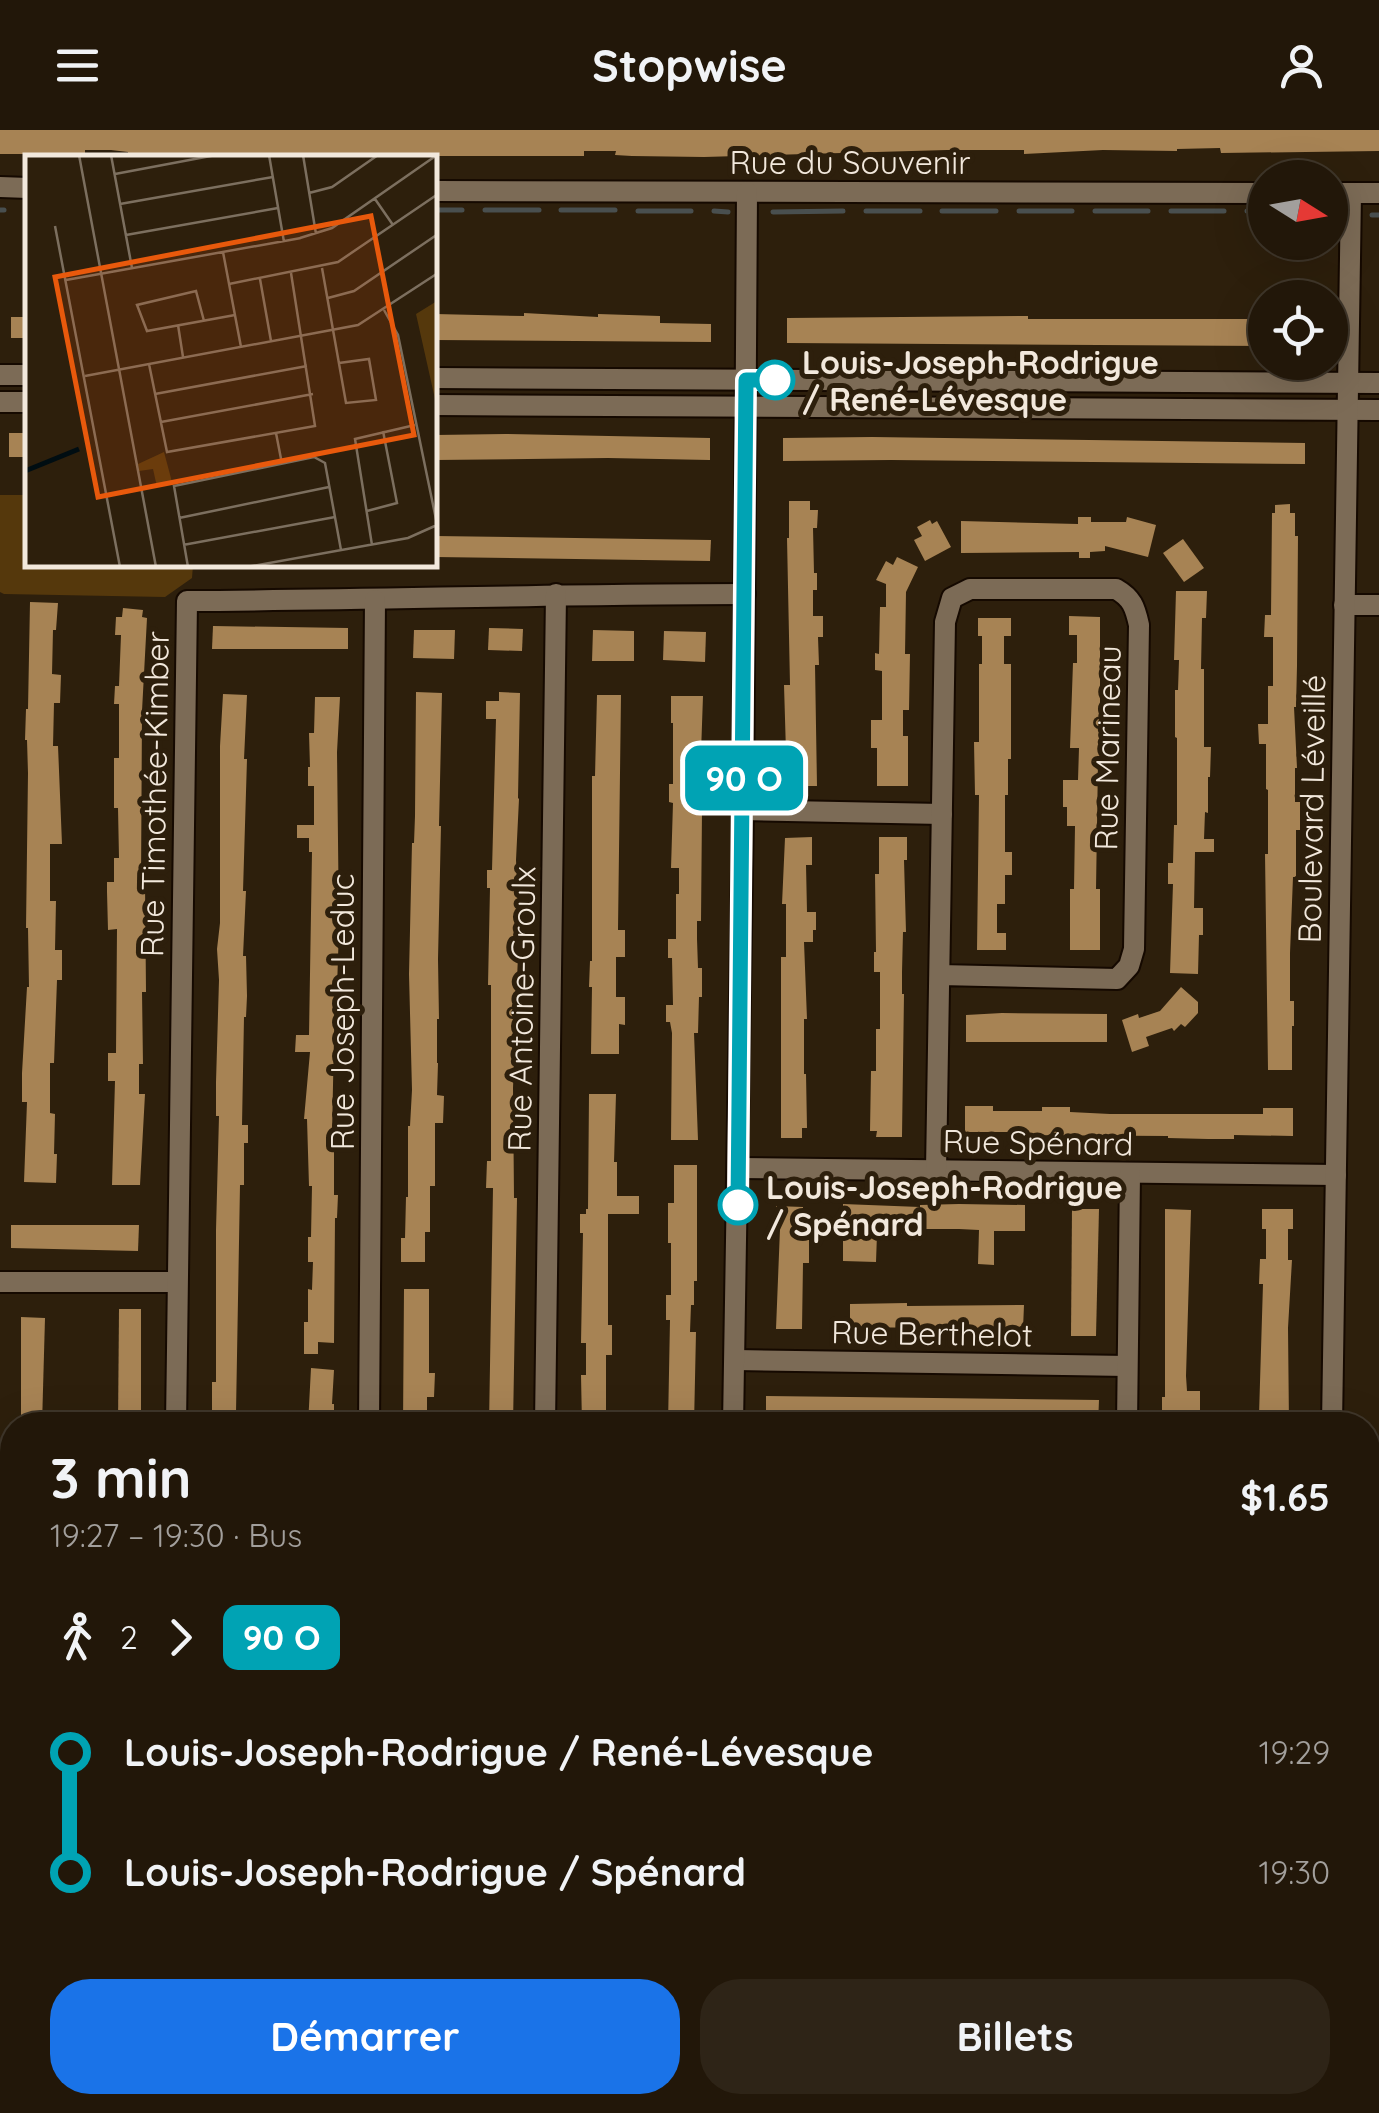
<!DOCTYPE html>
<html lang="fr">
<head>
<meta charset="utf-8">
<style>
  body { margin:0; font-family:Quicksand,sans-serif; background:#2e2417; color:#f1f3f6; height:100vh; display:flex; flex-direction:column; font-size:38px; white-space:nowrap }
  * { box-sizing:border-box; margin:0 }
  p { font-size:32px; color:#a29f9c }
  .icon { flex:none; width:55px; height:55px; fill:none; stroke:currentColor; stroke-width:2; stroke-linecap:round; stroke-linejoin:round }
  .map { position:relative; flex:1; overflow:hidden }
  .drawer { position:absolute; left:0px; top:1282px; width:1380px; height:702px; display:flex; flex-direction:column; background:#221709; border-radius:40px 40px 0 0; box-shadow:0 10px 40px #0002,0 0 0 2px #3f362a }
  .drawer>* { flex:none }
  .badge { padding:0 20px; border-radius:15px; font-size:35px; line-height:65px }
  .needle { width:65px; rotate:101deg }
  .fabs { position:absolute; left:1248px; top:30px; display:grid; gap:20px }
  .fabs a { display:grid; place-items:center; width:100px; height:100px; border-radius:50%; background:#221709; box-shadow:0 10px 40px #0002,0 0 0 2px #3f362a; font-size:50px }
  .map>.badge { position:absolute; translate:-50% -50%; box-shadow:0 0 0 5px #fff }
  .legs { display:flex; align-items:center; gap:15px; height:110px; padding:0 50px; font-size:32px }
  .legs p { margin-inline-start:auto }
  .head { display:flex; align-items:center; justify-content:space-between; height:170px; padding:0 50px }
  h1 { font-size:55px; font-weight:700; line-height:75px }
  .button { display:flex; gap:20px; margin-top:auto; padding:20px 50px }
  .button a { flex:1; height:115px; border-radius:40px; background:#1a73e8; color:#fff; font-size:40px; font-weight:700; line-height:115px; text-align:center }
  .button a+a { background:#2e2417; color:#f1f3f6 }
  ul { padding:0 50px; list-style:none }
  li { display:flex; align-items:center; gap:35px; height:120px; font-size:38px }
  li i { display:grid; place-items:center; width:15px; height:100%; margin:0 12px; background:currentColor }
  li i::after { content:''; width:25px; height:25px; margin:-12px; border:8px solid; border-radius:50%; background:#221709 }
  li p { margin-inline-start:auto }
  li:first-child i { background:linear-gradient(#0000 50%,currentColor 0) }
  li:last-child i { background:linear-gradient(currentColor 50%,#0000 0) }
  header { display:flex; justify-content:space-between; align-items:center; height:130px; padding:0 50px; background:#221709; font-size:45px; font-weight:700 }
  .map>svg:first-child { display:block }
  .green { fill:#55380c }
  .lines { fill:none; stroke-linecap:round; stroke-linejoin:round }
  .stream { stroke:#494f4f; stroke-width:5 }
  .building { fill:#a78354 }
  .minor-casing { stroke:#150900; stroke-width:24 }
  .minor { stroke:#7c6b56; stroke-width:20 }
  .line-1-casing { stroke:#fff; stroke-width:22 }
  .line-1 { stroke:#00a3b4; stroke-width:15 }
  .stop-1-dot { fill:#fff; stroke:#00a3b4; stroke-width:5 }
  .labels { text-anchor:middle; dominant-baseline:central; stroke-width:10; stroke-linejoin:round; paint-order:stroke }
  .street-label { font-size:32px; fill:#f2e8dc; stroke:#2d1f0c }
  .stop-label { font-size:32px; font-weight:bold; fill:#f2e8dc; stroke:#2d1f0c; text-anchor:start }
  .inset-river { fill:none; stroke:#000d12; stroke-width:5 }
  .inset-road { fill:none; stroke:#7c6f5f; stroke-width:2.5 }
  .view { fill:#e8590c; fill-opacity:0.15; stroke:#e8590c; stroke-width:5 }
  .inset-edge { fill:none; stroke:#f2e8dc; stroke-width:5 }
</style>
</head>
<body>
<header><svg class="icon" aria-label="menu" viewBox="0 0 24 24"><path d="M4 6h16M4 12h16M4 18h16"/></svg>Stopwise<svg class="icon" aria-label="person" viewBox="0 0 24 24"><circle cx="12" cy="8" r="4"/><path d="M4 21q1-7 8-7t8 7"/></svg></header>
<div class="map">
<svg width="1379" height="1983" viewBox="0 0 1379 1983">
  <rect width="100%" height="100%" fill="#2d1f0c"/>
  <path class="green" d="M0,365H27L28,435H193L192,448L165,467L4,464L0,462Z"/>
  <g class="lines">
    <g class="stream">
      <path d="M0,80H4"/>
      <path d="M27,80H28"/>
      <path d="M435,80H462"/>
      <path d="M485,80H539"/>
      <path d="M561,80H615"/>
      <path d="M638,81H691"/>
      <path d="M714,81L728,82"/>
      <path d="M866,81H920"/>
      <path d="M942,81H996"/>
      <path d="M1019,81H1072"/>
      <path d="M1095,81H1148"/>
      <path d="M1171,81H1224"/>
      <path d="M1247,81H1265"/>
      <path d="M773,82L843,81"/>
      <path d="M1372,85H1379"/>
    </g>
  </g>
  <g class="building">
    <path d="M0,0H1379V21L1221,23L1220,18L1177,19V21L1103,20L1024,24V20H947L704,27L632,26L615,25L616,21H584V26H356L278,23L277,25H128V22L111,20H85V26H50V24H0Z"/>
    <path d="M524,183L598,187V184L660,186V193L711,194V212L435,210V184L524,186Z"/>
    <path d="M1028,186V189H1265V216L787,213V188Z"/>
    <rect x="11" y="187" width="17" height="21"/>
    <rect x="9" y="303" width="19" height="24"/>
    <path d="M505,304L710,308V330L608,328L435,330V305Z"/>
    <path d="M872,307L1305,313V334L891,330L783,331V308Z"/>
    <path d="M789,371H810V380H818L817,398H813L814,443H817V460H813V486H823V507H818L819,535H815L817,656H787L784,555H790L787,408H789Z"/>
    <path d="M1290,374V383H1295V406H1298L1297,536L1296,577H1294L1297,638H1295V672H1300V700H1296V747H1293L1290,823V871H1294V896H1292V940H1268L1265,724H1268V660L1266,659V614H1259L1258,594H1268V556H1273V507H1264L1265,485H1271L1272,383H1275V375Z"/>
    <path d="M1078,387H1091V392H1126L1127,387L1156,395L1148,427L1105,416V421L1090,422V428H1079V422L961,423V391L1078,394Z"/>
    <path d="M930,390L932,394L937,391L951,417L925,431L914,410L922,406L917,397Z"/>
    <path d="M435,406L711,410L710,431L435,427Z"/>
    <path d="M1183,409L1204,438L1184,452L1163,423Z"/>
    <path d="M897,427L918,437L906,462L905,524H910L909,580H903V606H908V656H877V618H871V590H882V541L875,540V523L879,524L880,477H886V454L876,450L886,431L893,435Z"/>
    <path d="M1176,461H1207L1206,488H1202L1201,539H1204V617H1211L1210,647H1208V683L1205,682L1204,709H1214V722H1195L1194,778H1203V805H1199L1198,844L1170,843L1173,754H1168V733H1173L1174,695H1177V608L1175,607V560H1178L1179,530H1174Z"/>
    <path d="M30,472L58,473L56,500H53L52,544L61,545L60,573H54L53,616H58L62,714H50V771H56L55,820H62V850H57L54,933H50V983L55,984L54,1024H57L56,1053L24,1052L27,972H22V943L27,857H29L28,798H26L28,643L27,610H25L26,579H28Z"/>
    <path d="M123,478L143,480L142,487L147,488L142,581L141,753H145L146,862H142L143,934H139V964H145L140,1055H112L115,951H108V923H116L117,799L108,800L107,762V752H114V728H119L118,678H114V628H119V574H114L115,556H119L121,505H115L116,487H122Z"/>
    <path d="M1069,486L1100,487V600H1102V631H1098L1096,759H1100V820H1070V759H1074L1075,696H1067V677H1063V650H1078L1079,618H1070L1073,533H1077V505H1069Z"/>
    <path d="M978,488H1011V506H1004V534H1011V629H1008V665H1005V722H1012V745H1005V774H997V803H1006V820H977L979,665H975L974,612H979V534H982V506H978Z"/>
    <path d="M213,496L348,498V519H212Z"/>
    <path d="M489,498L523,499L522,521L488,520Z"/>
    <path d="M414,500H455L454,529L413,528Z"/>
    <path d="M593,500L634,501V531H592Z"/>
    <path d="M664,501L706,502L705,532L663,530Z"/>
    <path d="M416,562L442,563L439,696H441L438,829L439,889H437V933H438L437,965L444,966L443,993H435V1056H430V1102H425V1132H401V1108H405L406,1067H408V996H410L412,960L409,844L412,713H414L415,686Z"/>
    <path d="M499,562L520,563L518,668L519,669L516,730L519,800L513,958L514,1068H517L513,1295H489L493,1058H486L487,1031H491V855H488L490,758H487V740H492L496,589H486V571H499Z"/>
    <path d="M223,564L247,565L244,629H247L243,761H246L243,826H246L247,866L246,887H244L242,995H248V1013H244V1055H240L236,1283L212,1282V1252H216V1100L219,986H216V952L219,850L217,819L220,793V616Z"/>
    <path d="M597,565H621L618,800H625V827H616V867H625V895L619,894V924H591L592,857H589L590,831H592V646H595Z"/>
    <path d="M671,566H703L699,680H702L701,791H697V809L698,838H702V867H699L698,903H694L698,1010H671L672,903L670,892H666V875H673L672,828H668V809H676V764H679V738H671L673,673L669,672V654H673V593H671Z"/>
    <path d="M315,567H340L337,622L339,798L337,858H335L332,1004H333L334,1018V1065H338L337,1088H335L334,1213L318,1212V1224H304V1192H308V1159L312,1160L313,1132H308V1107H311L312,1056H309L307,989H304L310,922H295L296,905H309L312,722H309V708H297V695H314V656H308V637H310L309,603H314Z"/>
    <path d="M812,707V735H806L807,782H816V800H813V812H804L807,889H804V944H806L807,998H802V1008H781V827H786V774H782L785,708Z"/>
    <path d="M879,707H907V730H904L906,802H903L902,842V864H904L902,1007H876L877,1001H870L871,941H876V899H880V842H874V822H876L875,744H879Z"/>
    <path d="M1181,857L1198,872V883L1185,897L1181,894L1174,901L1172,898L1146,907L1149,916L1132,922L1122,890L1138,884L1139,888L1160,881Z"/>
    <path d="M1002,883L1107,884V912H966V885Z"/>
    <path d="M589,964H616L614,1032H617V1066H639V1084H608V1195H612V1225H606V1295H582L581,1245H586V1213H581L583,1103H580V1084H586V1079H588Z"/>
    <path d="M965,976H993V981H1042V977H1070V982L1110,984H1263V978H1293V1006L1234,1005V1009H1208L1168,1008V1006L1014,1005V1002H965Z"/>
    <path d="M674,1035H697V1151H694V1175H691L690,1202H696L694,1295H668L670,1190H666V1165H671V1113H668V1073H674Z"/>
    <path d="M843,1074L920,1077V1075L959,1074L1025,1075V1101H994V1135L978,1134L979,1100L959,1099H917V1104H877L876,1132L843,1131Z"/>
    <path d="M776,1076L803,1077V1110H809V1133H803L802,1199H776L780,1099H776Z"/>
    <path d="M1072,1079H1099L1096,1206H1071Z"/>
    <path d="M1165,1079L1191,1080L1186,1246L1187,1261H1200V1285H1191V1295H1164L1165,1285H1162V1267H1165Z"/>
    <path d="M1262,1079H1293V1099H1288V1130H1292L1288,1198L1289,1295H1264V1285H1259L1263,1154H1259L1260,1129H1266V1099H1262Z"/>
    <path d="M11,1095H139L138,1121L11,1118Z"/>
    <path d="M404,1159H429V1243H435L434,1267H427V1295H403Z"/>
    <path d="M907,1173V1176L1024,1175L1023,1199L850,1197V1174Z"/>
    <path d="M119,1179H141V1295H118Z"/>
    <path d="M21,1187L45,1188L42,1295H21Z"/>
    <path d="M311,1238L334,1240L332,1274H334V1295H308Z"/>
    <path d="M766,1266L1099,1270L1098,1295H958V1293L847,1289L766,1291Z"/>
  </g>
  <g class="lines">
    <g class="minor-casing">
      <g id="minor">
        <path d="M0,57L28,58"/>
        <path d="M435,61L1265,63"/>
        <path d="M1330,63H1379"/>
        <path d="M0,245H28"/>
        <path d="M435,248L1379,253"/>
        <path d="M0,272H28"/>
        <path d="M435,275L1379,280"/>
        <path d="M1344,475H1379"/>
        <path d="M743,680L942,684"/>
        <path d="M739,1038L1336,1045"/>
        <path d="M936,1040L945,492L952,468L970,459H1116C1132,468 1135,477 1139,495L1134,819L1129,836L1117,849L940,845"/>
        <path d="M0,1152H177"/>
        <path d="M736,1230L1127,1236"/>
        <path d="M176,1295L187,471C373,470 559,464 745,464"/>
        <path d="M369,1295L375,470"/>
        <path d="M545,1295L556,464"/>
        <path d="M733,1295L743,680L747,62"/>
        <path d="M1127,1295L1130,1044"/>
        <path d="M1332,1295L1351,63"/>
        <path d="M1368,1427H1379"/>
        <path d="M0,1615L12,1616"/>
        <path d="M1368,1627L1379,1628"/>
        <path d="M1368,1774L1379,1801"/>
        <path d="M0,1802H12"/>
        <path d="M804,1972L809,1983"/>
        <path d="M1023,1972L1028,1983"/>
        <path d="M1234,1972L1238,1983"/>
        <path d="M62,1983V1972"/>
        <path d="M719,1983L742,1972"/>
      </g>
    </g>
    <use href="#minor" class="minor"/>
  </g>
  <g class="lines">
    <g class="line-1-casing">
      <path id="line-1" d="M738,1075L746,250H775"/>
    </g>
    <use href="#line-1" class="line-1"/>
  </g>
  <g class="stop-1-dot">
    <circle cx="775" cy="250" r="18"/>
    <circle cx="738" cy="1075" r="18"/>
  </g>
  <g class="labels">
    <g class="street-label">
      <text x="850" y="32">Rue du Souvenir</text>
      <text transform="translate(1107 618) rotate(-89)">Rue Marineau</text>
      <text transform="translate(154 664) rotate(-89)">Rue Timothée-Kimber</text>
      <text transform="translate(1311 679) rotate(-89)">Boulevard Léveillé</text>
      <text transform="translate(521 879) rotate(-89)">Rue Antoine-Groulx</text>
      <text transform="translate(342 882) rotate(-90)">Rue Joseph-Leduc</text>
      <text transform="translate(1038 1012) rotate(1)">Rue Spénard</text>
      <text transform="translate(932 1203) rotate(1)">Rue Berthelot</text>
    </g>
    <g class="stop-label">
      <text x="802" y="232">Louis-Joseph-Rodrigue<tspan x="802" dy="37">/ René-Lévesque</tspan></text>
      <text x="766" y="1057">Louis-Joseph-Rodrigue<tspan x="766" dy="37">/ Spénard</tspan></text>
    </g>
  </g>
  <g transform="translate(25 25)">
    <rect width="412" height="412" fill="#2d1f0c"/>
    <path d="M412,146V253L391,159ZM139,297L147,327L132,332L128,314L114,316L113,309Z" fill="#55380c"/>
    <path class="inset-river" d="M0,316L54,294"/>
    <path class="inset-road" d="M54,0L131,412M86,0L107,113M244,0L259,87M278,0L291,79M90,19L191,0M284,38L307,32L353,0M350,44L368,70M95,49L248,22M30,71L95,412M101,80L253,53M275,83L307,73L412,0M198,97L216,192M297,113L321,248L351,245L344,204L314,208M235,124L246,186M41,125L276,83M204,129L313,107L413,39M303,143L329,136L413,79M359,155L373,180L413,374M179,166L171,136L112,150L122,176L210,160M153,170L158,202M124,209L142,297L290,271L266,118M60,221L333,170L413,118M130,239L282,211M136,267L288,239M251,278L257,309M342,356L372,348L358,276M154,363L304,332M158,390L310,362M347,390L330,284L390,270M163,412L149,331L289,302L300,308L316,395M222,412L383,383L412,370"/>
    <path class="view" d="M346,61L389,280L73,342L30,122Z"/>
    <rect width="412" height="412" class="inset-edge"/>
  </g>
</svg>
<div class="fabs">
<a><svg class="needle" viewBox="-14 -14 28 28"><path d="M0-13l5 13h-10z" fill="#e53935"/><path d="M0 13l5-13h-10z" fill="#a29f9c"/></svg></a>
<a><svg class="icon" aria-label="locate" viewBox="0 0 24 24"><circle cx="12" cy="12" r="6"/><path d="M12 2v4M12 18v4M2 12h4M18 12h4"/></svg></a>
</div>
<b class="badge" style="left:744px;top:648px;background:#00a3b4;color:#fff">90 O</b>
<section class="drawer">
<div class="head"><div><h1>3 min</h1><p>19:27 – 19:30 · Bus</p></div><b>$1.65</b></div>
<div class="legs"><svg class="icon" aria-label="walk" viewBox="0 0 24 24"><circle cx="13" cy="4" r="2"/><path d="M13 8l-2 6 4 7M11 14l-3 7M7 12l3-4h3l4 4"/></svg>2<svg class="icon" aria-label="forward" viewBox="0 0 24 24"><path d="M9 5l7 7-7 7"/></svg><b class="badge" style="background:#00a3b4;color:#fff">90 O</b></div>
<ul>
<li><i style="color:#00a3b4"></i><b>Louis-Joseph-Rodrigue / René-Lévesque</b><p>19:29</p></li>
<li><i style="color:#00a3b4"></i><b>Louis-Joseph-Rodrigue / Spénard</b><p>19:30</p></li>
</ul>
<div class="button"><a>Démarrer</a><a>Billets</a></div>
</section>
</div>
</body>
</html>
